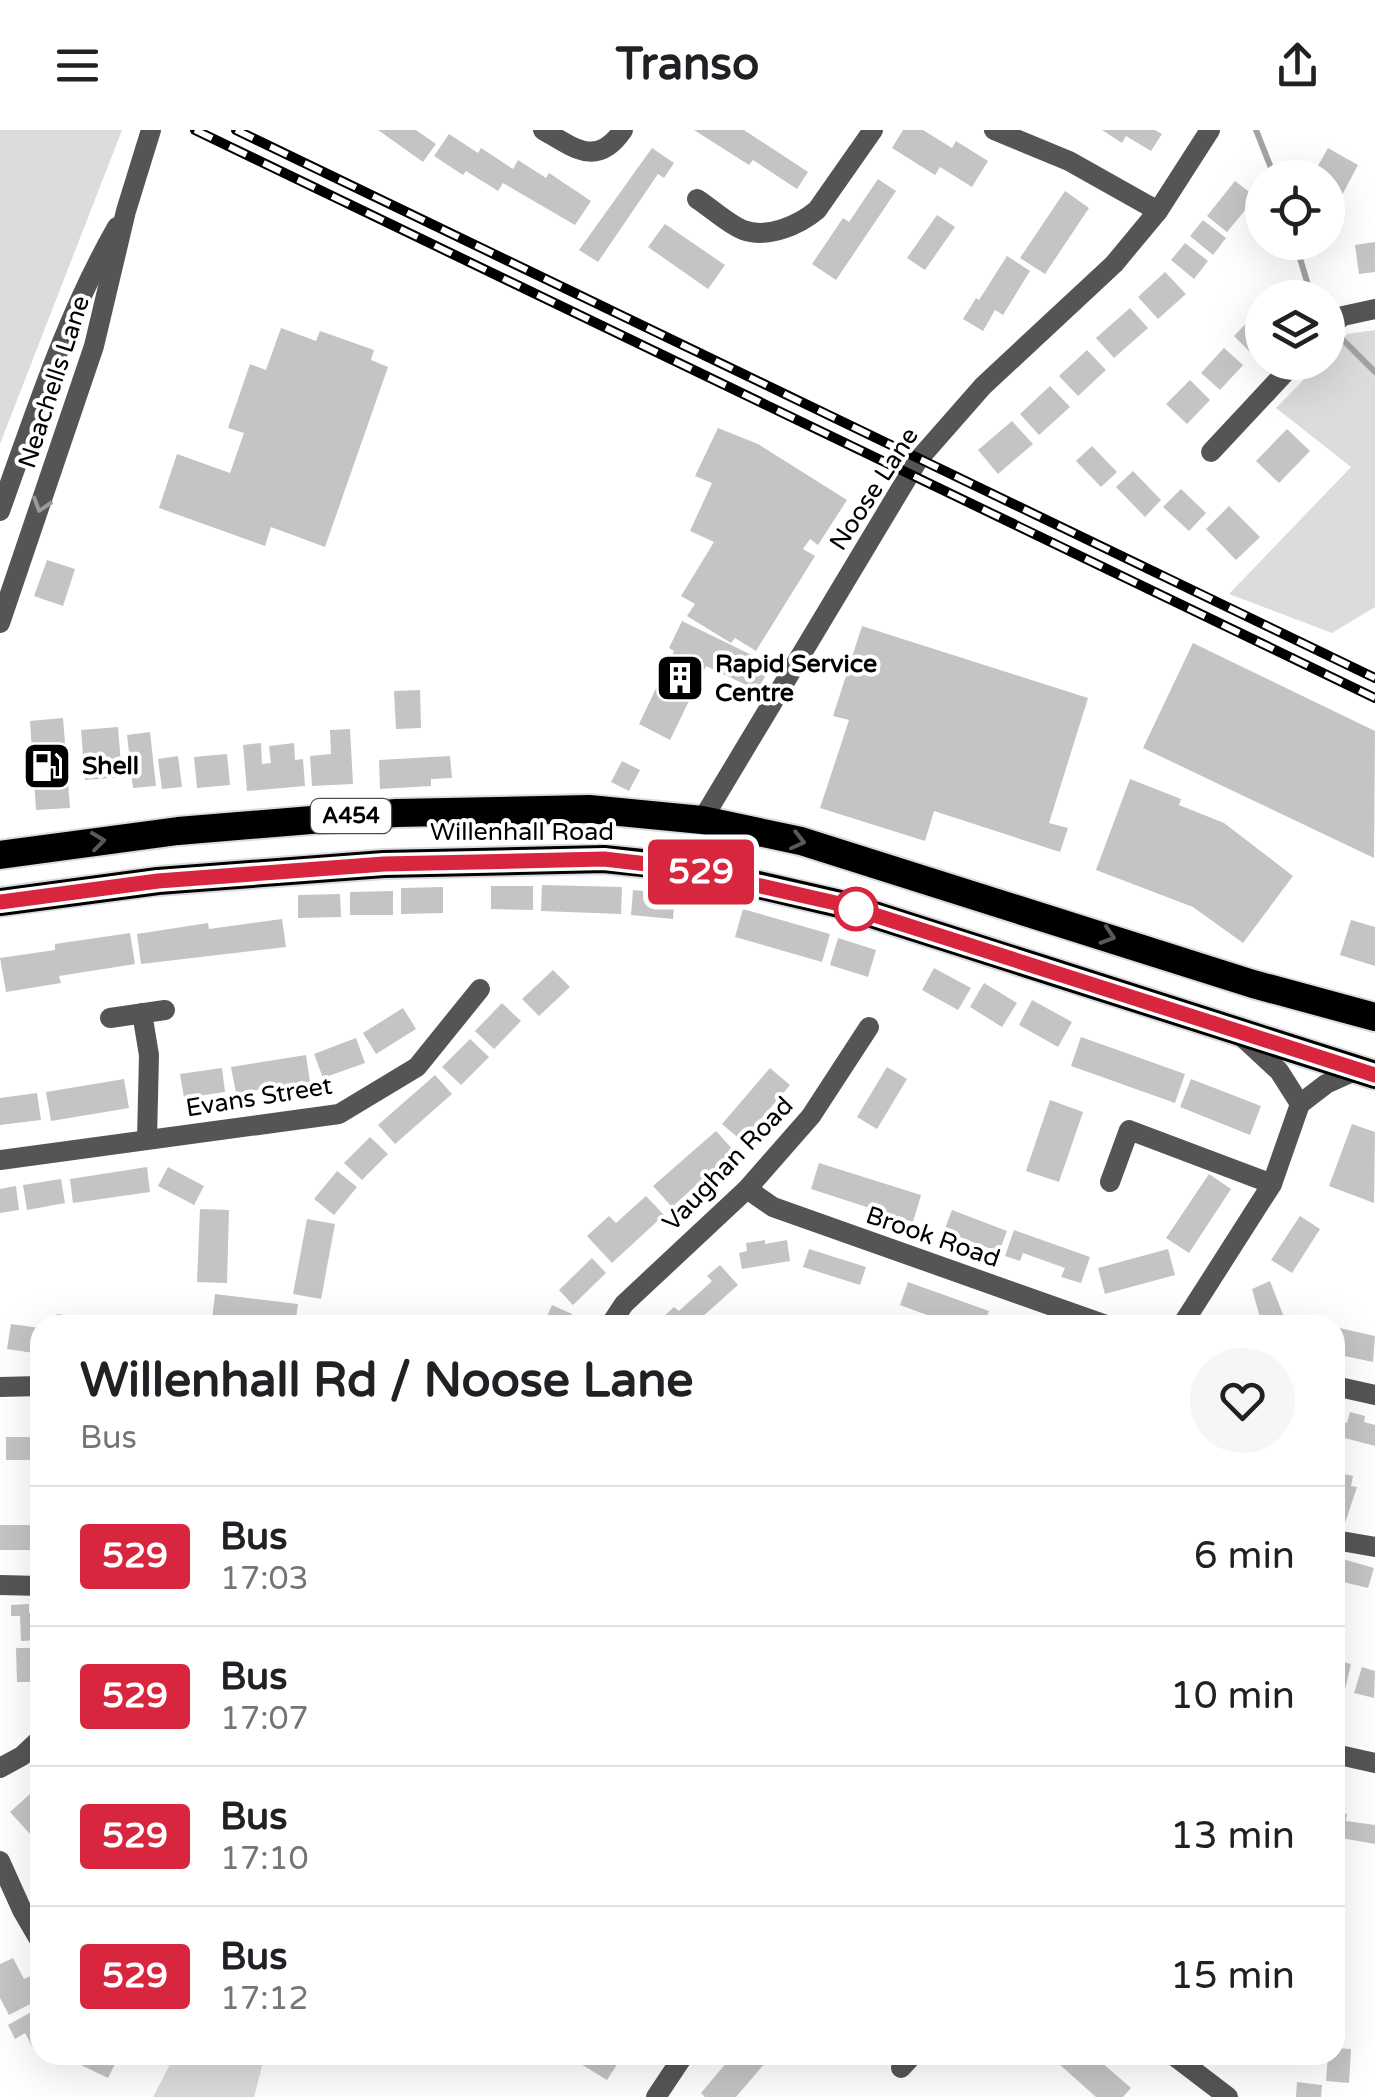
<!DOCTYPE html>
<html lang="en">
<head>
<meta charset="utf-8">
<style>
  body { margin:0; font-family:"Varela Round",sans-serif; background:#f6f6f6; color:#202124; height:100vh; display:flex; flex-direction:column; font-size:38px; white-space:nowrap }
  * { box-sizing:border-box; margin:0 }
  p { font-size:32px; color:#757577 }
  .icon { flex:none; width:55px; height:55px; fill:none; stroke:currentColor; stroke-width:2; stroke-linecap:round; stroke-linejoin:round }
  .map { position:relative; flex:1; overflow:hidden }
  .details { position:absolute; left:30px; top:1185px; width:1315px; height:750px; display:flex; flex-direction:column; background:#fff; border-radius:30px; box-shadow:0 10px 40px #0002 }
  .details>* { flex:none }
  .badge { padding:0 20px; border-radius:8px; font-size:35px; line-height:65px }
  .controls { position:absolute; left:1245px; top:30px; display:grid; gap:20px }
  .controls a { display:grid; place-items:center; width:100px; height:100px; border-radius:50%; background:#fff; box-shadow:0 10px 40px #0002; font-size:50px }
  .map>.badge { position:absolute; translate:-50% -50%; box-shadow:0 0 0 5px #fff }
  .round { display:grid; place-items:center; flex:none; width:105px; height:105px; border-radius:52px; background:#f6f6f6 }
  .head { display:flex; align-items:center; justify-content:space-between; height:170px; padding:0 50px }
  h1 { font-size:48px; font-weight:700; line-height:75px }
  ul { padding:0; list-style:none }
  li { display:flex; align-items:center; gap:30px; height:140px; padding:0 50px; border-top:2px solid #e0e0e0 }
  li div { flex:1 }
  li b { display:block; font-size:38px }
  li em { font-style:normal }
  li .badge { min-width:110px; font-weight:700; text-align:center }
  header { display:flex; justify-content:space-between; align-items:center; height:130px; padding:0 50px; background:#fff; font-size:45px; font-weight:700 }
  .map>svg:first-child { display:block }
  .green { fill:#dcdcdc }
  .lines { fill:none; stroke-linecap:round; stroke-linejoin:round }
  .stream { stroke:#a3a3a3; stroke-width:6 }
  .building { fill:#c4c4c4 }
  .trunk-casing { stroke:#dbdbdb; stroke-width:32 }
  .minor { stroke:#555; stroke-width:20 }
  .tertiary { stroke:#555; stroke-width:20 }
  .trunk { stroke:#000; stroke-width:28 }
  .rail-casing { stroke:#000; stroke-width:10 }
  .rail { stroke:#fff; stroke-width:6; stroke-dasharray:19; stroke-linecap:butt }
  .oneway { stroke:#999 }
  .oneway2 { stroke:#595959 }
  .line-casing { stroke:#fff; stroke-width:22 }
  .line { stroke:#d7263d; stroke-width:15 }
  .stop-dot { fill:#fff; stroke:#d7263d; stroke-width:5 }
  .labels { text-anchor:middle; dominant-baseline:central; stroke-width:8; stroke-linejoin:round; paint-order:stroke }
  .shield { fill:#fff; stroke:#4c4c4c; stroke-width:2.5 }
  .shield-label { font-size:22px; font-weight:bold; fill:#000 }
  .street-label { font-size:25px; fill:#000; stroke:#fff }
  .poi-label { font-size:25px; font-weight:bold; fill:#000; stroke:#fff; text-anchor:start }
</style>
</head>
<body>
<header><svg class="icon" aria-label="menu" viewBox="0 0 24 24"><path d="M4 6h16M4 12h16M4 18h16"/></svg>Transo<svg class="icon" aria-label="share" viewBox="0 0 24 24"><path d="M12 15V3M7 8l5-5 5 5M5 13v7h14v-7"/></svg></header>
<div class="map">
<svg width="1375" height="1967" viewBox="0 0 1375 1967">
  <rect width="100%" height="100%" fill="#fff"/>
  <g class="green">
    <path d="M0,0H122L0,314Z"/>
    <path d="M1375,200V477L1332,503L1229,464L1351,337L1276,278L1320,233L1328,232V225L1347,204Z"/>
    <path d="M175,1925H265L254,1967H153Z"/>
  </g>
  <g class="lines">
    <g class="stream">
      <path d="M1256,0L1275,48"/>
      <path d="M1295,112L1312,168"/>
      <path d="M1343,210L1375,242"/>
    </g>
  </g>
  <g class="building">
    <path d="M378,0H416L436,14L423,32Z"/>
    <path d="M694,0H744L808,42L797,59L753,30L749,35Z"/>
    <path d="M903,0H923L952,18L956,11L988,31L972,57L940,37L935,45L892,18Z"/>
    <path d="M1102,0H1155L1162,4L1151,21L1126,6L1122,13Z"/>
    <path d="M449,4L478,23L481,18L513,39L518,30L546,48L549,43L591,71L575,95L503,53L498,61L466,41L463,45L434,26Z"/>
    <path d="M652,18L674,33L664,48L658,44L598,132L579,120Z"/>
    <path d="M1328,18L1358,35L1341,67L1328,59V48H1311Z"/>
    <path d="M878,49L896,61L836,150L812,134L843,88L849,92Z"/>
    <path d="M1235,51L1256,67L1227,102L1207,86Z"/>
    <path d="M1065,61L1089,78L1045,144L1020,128Z"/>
    <path d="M937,85L955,97L925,140L907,128Z"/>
    <path d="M1203,90L1226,108L1213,125L1190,106Z"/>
    <path d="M665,94L725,135L708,159L648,117Z"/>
    <path d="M1375,112V142L1359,144L1355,115Z"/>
    <path d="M1185,113L1208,131L1194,149L1171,130Z"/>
    <path d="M1007,126L1030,141L1003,185L995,180L983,201L963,189L976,168L979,170Z"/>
    <path d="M1165,142L1186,164L1158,189L1138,167Z"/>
    <path d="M1262,177V214L1252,224L1234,206Z"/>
    <path d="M1130,178L1148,198L1114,228L1096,208Z"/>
    <path d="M281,198L316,211L320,201L374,220L371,230L388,237L325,417L271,397L265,416L159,378L177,324L230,343L244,303L228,298L250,234L266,240Z"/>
    <path d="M1224,218L1243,235L1220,260L1201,243Z"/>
    <path d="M1087,220L1106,240L1078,266L1059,246Z"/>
    <path d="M1190,250L1210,270L1187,294L1166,274Z"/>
    <path d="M1050,256L1070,277L1039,305L1020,284Z"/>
    <path d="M1012,291L1033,314L998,344L978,320Z"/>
    <path d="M718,298L758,314L847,370L818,415L810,409L803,419L815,426L756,521L735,508L731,513L687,486L695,474L681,466L714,412L690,401L712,353L695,346Z"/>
    <path d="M1287,299L1310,321L1279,353L1256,331Z"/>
    <path d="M1092,316L1117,342L1101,357L1076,331Z"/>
    <path d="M1133,341L1161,370L1145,387L1116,357Z"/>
    <path d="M1181,359L1206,383L1189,401L1163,377Z"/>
    <path d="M1229,376L1260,407L1236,430L1206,399Z"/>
    <path d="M47,430L75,439L63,476L34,466Z"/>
    <path d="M682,491L772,535L757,560L706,536L670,610L639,594L674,521L669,518Z"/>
    <path d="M862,496L1088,568L1049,693L1068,698L1060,722L934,681L925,711L820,678L849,590L833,586Z"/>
    <path d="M1193,513L1375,601L1374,728L1143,618Z"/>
    <path d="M420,560L421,598L396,599L394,561Z"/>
    <path d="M63,588L70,678L36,680L30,591Z"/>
    <path d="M118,597L122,647L85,650L81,600Z"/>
    <path d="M350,599L353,654L312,656L310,626L331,624L330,600Z"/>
    <path d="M150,602L156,656L133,658L127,605Z"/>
    <path d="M261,613L262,634L271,633L269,616L294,613L295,630L303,629L305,656L247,661L243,615Z"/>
    <path d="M227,624L230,655L197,658L194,627Z"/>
    <path d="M178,626L182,657L162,659L158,629Z"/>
    <path d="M450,626L452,648L431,649V656L380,659L379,630Z"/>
    <path d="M622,631L640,640L629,661L611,652Z"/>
    <path d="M1130,649L1181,669L1179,675L1224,693L1293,746L1243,813L1193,777L1096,740Z"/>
    <path d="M542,755L622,757L621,784L541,781Z"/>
    <path d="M491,756H533V780L491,779Z"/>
    <path d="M443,757V783L401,784V758Z"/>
    <path d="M633,760L675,764L673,789L631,785Z"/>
    <path d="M393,761V785H350V762Z"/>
    <path d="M340,764L341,787L298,788V765Z"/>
    <path d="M743,779L830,804L822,832L735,807Z"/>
    <path d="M282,789L286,817L141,834L137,804L208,793L209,799Z"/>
    <path d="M1351,790L1375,797V836L1340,825Z"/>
    <path d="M130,803L135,834L59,846L61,853L6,862L0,828L55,820V814Z"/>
    <path d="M838,808L876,820L868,847L830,835Z"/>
    <path d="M934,838L971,858L958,880L922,860Z"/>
    <path d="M553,840L570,857L539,886L522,869Z"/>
    <path d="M984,853L1017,873L1002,897L970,877Z"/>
    <path d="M1032,870L1072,892L1058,917L1019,895Z"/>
    <path d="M502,873L521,891L494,919L475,901Z"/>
    <path d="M403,878L416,899L376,924L363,903Z"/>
    <path d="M1081,907L1185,944L1175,973L1071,936Z"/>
    <path d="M356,908L365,933L323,948L314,924Z"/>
    <path d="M470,909L489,927L461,955L442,937Z"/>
    <path d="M306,925L310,952L236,963L231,937Z"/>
    <path d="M887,937L907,949L877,999L857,987Z"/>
    <path d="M222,938L225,962L184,968L180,944Z"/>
    <path d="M770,938L790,955L742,1011L722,994Z"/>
    <path d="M435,945L452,964L395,1014L378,995Z"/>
    <path d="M124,949L129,978L51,991L46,962Z"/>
    <path d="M1191,949L1261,976L1250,1005L1180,977Z"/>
    <path d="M37,963L41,990L0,995V968Z"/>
    <path d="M1050,970L1083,982L1059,1052L1026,1041Z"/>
    <path d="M1352,994L1375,1002L1374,1073L1329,1056Z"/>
    <path d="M716,1001L734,1021L672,1077L653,1056Z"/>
    <path d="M370,1007L388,1024L362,1050L344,1033Z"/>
    <path d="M819,1033L921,1065L913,1092L811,1059Z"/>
    <path d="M147,1037L150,1062L73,1073L70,1049Z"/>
    <path d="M168,1037L204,1056L194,1075L158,1056Z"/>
    <path d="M337,1041L357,1057L334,1085L314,1069Z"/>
    <path d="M1209,1044L1231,1059L1189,1123L1166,1108Z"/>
    <path d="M61,1049L65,1073L27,1080L23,1055Z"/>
    <path d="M16,1056L19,1080L0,1083V1059Z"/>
    <path d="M646,1066L664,1085L612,1133L587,1106L609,1086L616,1093Z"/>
    <path d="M200,1079L229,1080L227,1153L197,1152Z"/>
    <path d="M952,1080L1007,1101L999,1122L944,1101Z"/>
    <path d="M1300,1086L1320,1099L1292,1143L1271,1130Z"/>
    <path d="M307,1089L335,1094L321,1169L293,1164Z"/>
    <path d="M1014,1100L1090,1127L1081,1153L1061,1147L1065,1138L1023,1123L1020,1131L1005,1126Z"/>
    <path d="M765,1110V1114L787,1110L790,1131L742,1139L739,1123L747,1121L746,1113Z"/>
    <path d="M809,1119L866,1137L860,1155L803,1137Z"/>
    <path d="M1168,1119L1175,1145L1105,1164L1098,1138Z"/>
    <path d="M592,1128L606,1143L573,1175L559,1160Z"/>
    <path d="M720,1135L738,1155L693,1195H668L662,1188L674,1177L679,1181L712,1151L707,1146Z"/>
    <path d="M1270,1151L1287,1195H1262L1252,1159Z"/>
    <path d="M908,1152L989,1181L984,1195H954L900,1175Z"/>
    <path d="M215,1164L298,1174L295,1195L212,1189Z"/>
    <path d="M552,1175L572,1184L567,1195H543Z"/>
    <path d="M57,1184L108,1191V1195H55Z"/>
    <path d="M11,1194L40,1198V1224L7,1219Z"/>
    <path d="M1335,1197L1375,1206L1373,1232L1335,1224Z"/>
    <path d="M1350,1282L1365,1286L1364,1292L1375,1295V1316L1337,1306L1340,1291L1347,1293Z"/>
    <rect x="6" y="1307" width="34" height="23"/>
    <path d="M1335,1342L1353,1346L1351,1356L1357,1357L1345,1393L1335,1391Z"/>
    <rect x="0" y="1395" width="40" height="25"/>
    <path d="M1339,1428L1374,1438L1368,1458L1335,1450Z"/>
    <path d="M29,1474V1483L40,1482V1510L21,1511L20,1486H11V1475Z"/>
    <path d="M16,1518H40V1552H17Z"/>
    <path d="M1335,1530L1351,1534L1345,1560L1335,1558Z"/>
    <path d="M1362,1537L1375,1541L1374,1568L1354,1563Z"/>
    <path d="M40,1655V1694L30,1704L10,1682Z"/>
    <path d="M1335,1681L1347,1684L1346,1691L1375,1695V1714L1335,1707Z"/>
    <path d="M13,1828L24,1849L32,1845L40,1861V1869L9,1885L0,1868V1834Z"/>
    <path d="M40,1877V1914L33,1918L25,1903L15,1909L8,1895Z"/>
    <path d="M1335,1918L1351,1919L1349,1953L1326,1951L1328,1925H1335Z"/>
    <path d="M83,1925H107L117,1930L108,1948L79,1934Z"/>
    <path d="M566,1925H623L607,1950Z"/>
    <path d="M733,1925H772L736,1967H705L701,1963Z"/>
    <path d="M1049,1925H1093L1131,1958L1123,1967H1096Z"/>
    <path d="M1297,1952L1322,1955L1321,1967H1296Z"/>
  </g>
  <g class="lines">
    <g class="trunk-casing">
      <g id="trunk">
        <path d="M0,725L178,701L396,683L589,679L702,690L801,711L1253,854L1375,887"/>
        <path d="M0,772L158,751L384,734L604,729L681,737L840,774L1375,945"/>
      </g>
    </g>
    <g class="minor">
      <path d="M543,0C574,18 597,38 623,0"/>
      <path d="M994,0L1069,31L1158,81"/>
      <path d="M697,69C711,78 728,94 743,100C768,109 799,95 817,80L873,0"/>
      <path d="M1328,198L1343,186L1375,179"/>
      <path d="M1211,322L1295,232"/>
      <path d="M142,883L149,925L147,1009"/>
      <path d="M110,888L165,880"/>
      <path d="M1239,904L1279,941L1300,974"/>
      <path d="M0,1030L339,984L417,937L480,859"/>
      <path d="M1110,1052L1129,1000L1272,1054"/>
      <path d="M747,1059L773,1077L1106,1195"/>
      <path d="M610,1195L624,1174L747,1059L811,986L869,897"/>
      <path d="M1182,1195L1272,1054L1300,974L1326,954L1357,940"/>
      <path d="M1335,1256L1375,1265"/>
      <path d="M0,1257L40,1256"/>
      <path d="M1335,1410L1375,1417"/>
      <path d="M0,1455L40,1456"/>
      <path d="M1335,1624L1375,1633"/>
      <path d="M0,1638L22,1626L40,1609"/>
      <path d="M0,1731L22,1780L40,1811"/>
      <path d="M1173,1925L1228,1967"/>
      <path d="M901,1938L913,1925"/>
      <path d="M656,1967L684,1925"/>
    </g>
    <g class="tertiary">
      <path d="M0,381C35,284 66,186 117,97"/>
      <path d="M0,493L94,216L126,81L151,0"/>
      <path d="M702,690L918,330L983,256L1114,134L1158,81L1210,0"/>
    </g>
    <use href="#trunk" class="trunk"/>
    <g class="rail-casing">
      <g id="rail">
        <path d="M195,0L1375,568"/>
        <path d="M236,0L1375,548"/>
      </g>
    </g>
    <use href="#rail" class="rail"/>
  </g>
  <defs><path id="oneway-chevron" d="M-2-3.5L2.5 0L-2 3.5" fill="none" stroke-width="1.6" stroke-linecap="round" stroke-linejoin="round" transform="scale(2.5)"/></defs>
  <use class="oneway" href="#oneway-chevron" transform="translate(41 375) rotate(108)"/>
  <g class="oneway2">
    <use href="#oneway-chevron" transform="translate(98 711) rotate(-7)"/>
    <use href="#oneway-chevron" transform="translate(798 711) rotate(14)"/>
    <use href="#oneway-chevron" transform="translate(1108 806) rotate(18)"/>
  </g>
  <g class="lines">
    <g class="line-casing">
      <path id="line" d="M0,772L158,751L384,734L604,729L682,738L840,774L1375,945"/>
    </g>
    <use href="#line" class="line"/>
  </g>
  <defs>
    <g id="building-square" transform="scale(2.5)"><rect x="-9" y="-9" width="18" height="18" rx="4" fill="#000" stroke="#fff"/><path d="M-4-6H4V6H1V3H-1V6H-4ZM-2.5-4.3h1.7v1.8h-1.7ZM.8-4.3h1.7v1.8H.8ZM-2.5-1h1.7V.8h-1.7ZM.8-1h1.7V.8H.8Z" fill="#fff"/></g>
    <g id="fuel-square" transform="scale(2.5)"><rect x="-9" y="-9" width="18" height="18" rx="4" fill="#000" stroke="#fff"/><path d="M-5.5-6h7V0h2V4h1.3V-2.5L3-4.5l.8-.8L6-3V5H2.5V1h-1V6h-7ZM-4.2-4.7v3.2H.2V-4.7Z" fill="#fff"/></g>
  </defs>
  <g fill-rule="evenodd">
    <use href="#building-square" x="680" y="548"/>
    <use href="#fuel-square" x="47" y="636"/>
  </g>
  <circle class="stop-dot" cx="856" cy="779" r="20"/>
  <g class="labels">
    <rect class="shield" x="311" y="669" width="80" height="34" rx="8"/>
    <g class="shield-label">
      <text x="351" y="686">A454</text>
    </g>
    <g class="street-label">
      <text transform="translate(54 252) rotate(-72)">Neachells Lane</text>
      <text transform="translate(874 359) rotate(-57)">Noose Lane</text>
      <text x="522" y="702">Willenhall Road</text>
      <text transform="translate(259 967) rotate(-9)">Evans Street</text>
      <text transform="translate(728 1034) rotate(-46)">Vaughan Road</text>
      <text transform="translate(933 1107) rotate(19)">Brook Road</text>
    </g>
    <g class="poi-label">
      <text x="715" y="534">Rapid Service<tspan x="715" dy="29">Centre</tspan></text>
      <text x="82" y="636">Shell</text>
    </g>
  </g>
</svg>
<div class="controls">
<a><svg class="icon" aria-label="locate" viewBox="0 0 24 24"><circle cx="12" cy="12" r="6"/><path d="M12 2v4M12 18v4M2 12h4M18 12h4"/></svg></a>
<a><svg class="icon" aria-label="layers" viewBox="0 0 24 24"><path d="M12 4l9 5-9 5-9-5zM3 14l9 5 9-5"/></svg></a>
</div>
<b class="badge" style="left:701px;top:742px;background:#d7263d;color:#fff">529</b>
<section class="details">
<div class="head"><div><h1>Willenhall Rd / Noose Lane</h1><p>Bus</p></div><a class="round"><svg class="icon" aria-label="heart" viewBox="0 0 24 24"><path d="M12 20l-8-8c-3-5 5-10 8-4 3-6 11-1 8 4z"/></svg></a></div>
<ul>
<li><span class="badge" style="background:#d7263d;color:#fff">529</span><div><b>Bus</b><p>17:03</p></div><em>6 min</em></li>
<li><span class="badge" style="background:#d7263d;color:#fff">529</span><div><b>Bus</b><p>17:07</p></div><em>10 min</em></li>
<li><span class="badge" style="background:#d7263d;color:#fff">529</span><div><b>Bus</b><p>17:10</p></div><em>13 min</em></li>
<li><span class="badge" style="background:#d7263d;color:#fff">529</span><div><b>Bus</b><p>17:12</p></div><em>15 min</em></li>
</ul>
</section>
</div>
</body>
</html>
